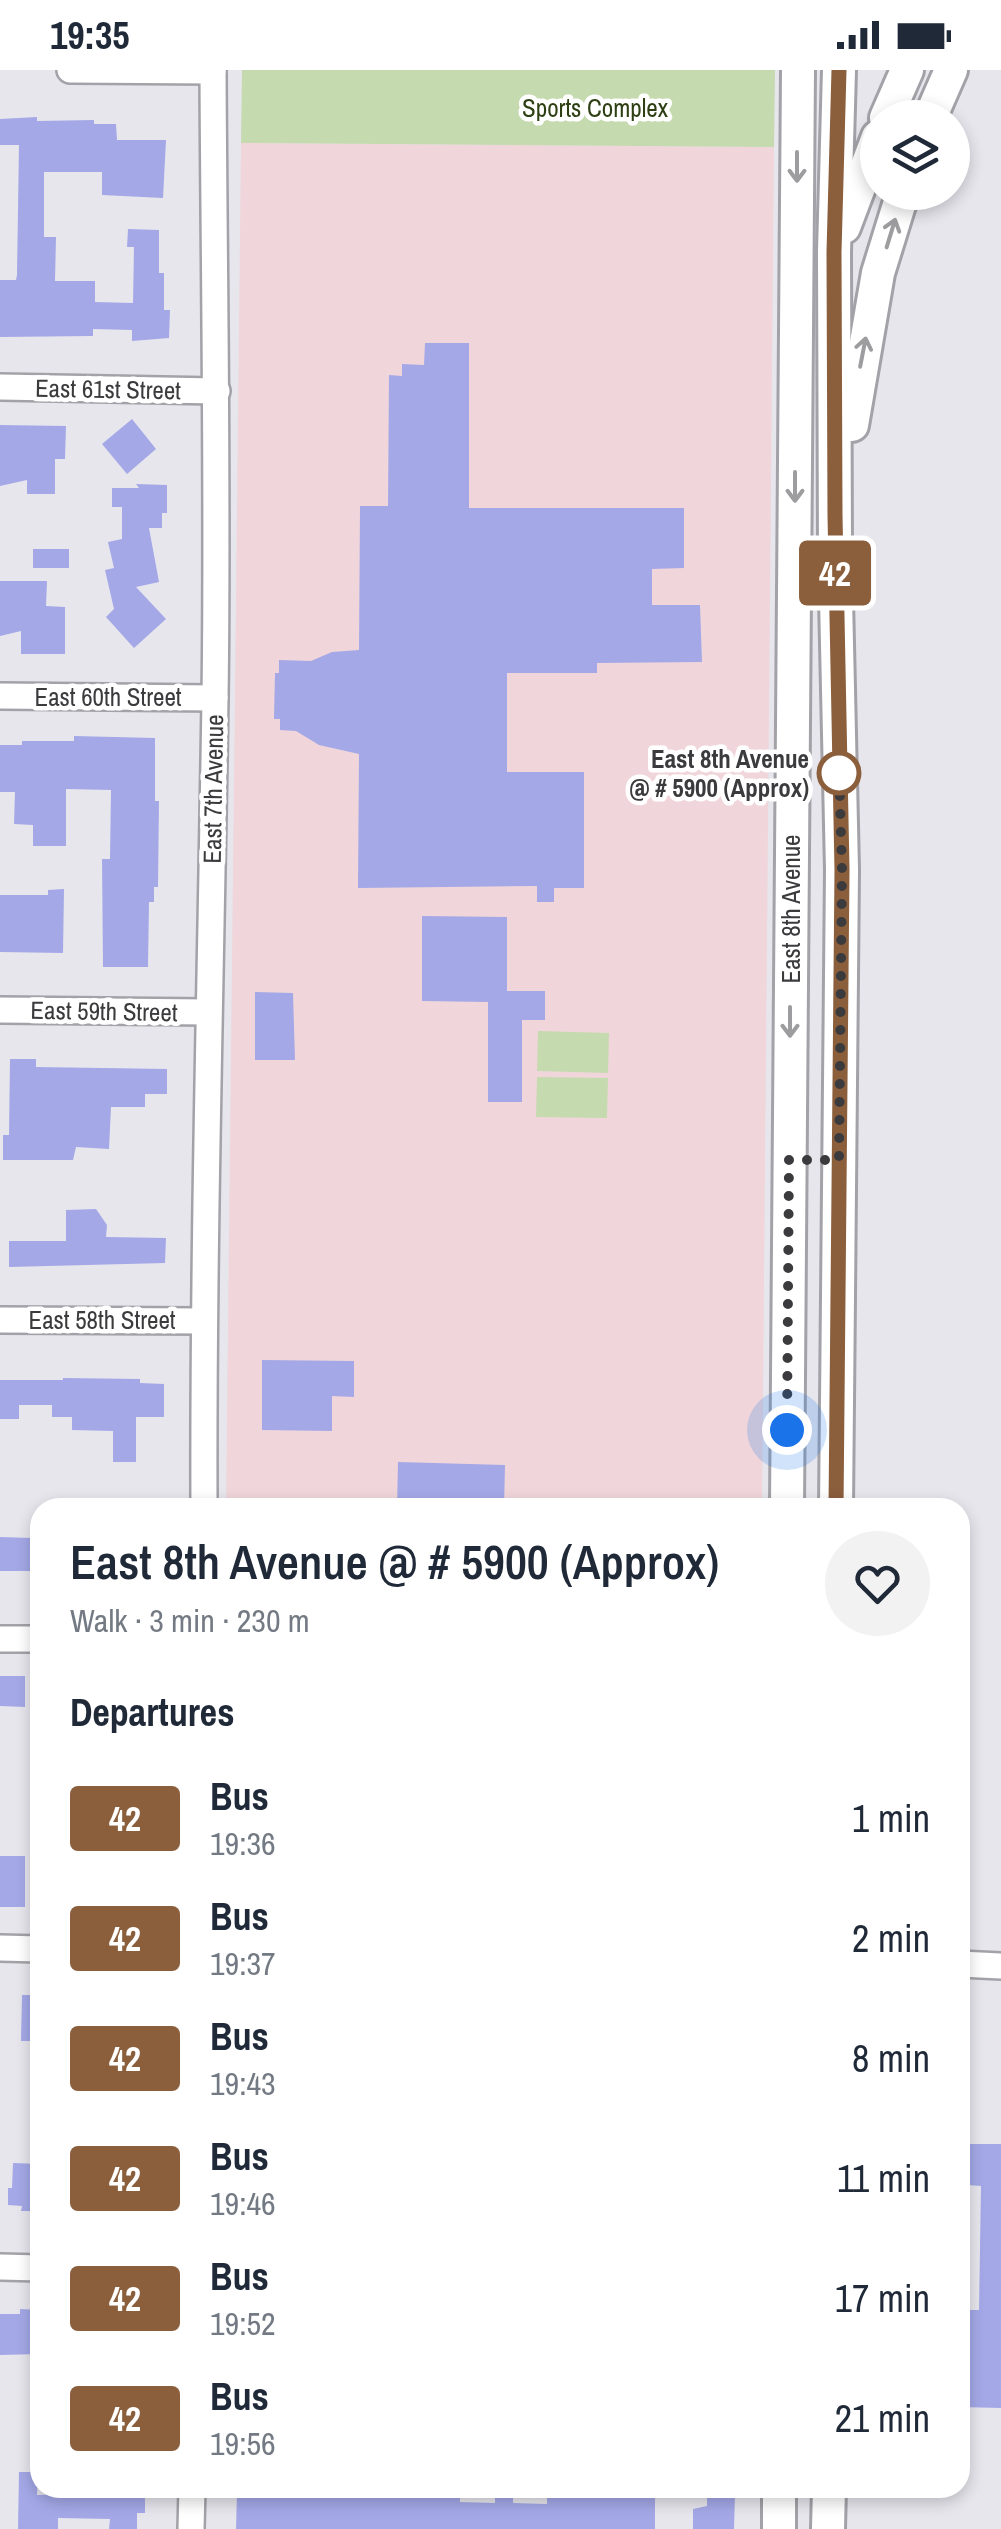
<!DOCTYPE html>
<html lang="en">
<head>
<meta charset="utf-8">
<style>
  body { margin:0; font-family:"Archivo Narrow",sans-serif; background:#f2f2f3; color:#1f2937; height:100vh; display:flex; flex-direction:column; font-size:38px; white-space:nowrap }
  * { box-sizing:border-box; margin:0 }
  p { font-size:32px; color:#747a83 }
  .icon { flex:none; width:55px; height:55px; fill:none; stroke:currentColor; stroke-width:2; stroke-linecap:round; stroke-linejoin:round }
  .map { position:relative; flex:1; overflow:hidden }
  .side { position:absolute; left:30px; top:1428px; width:940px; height:1000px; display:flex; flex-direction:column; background:#fff; border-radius:30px; box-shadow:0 5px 15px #0003 }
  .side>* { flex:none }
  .badge { padding:0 20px; border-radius:8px; font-size:35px; line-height:65px }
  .tools { position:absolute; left:860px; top:30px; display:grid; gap:20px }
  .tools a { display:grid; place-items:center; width:110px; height:110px; border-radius:50%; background:#fff; box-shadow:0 5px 15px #0003; font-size:50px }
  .you { position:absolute; width:50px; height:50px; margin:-25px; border:8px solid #fff; border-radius:50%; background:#1a73e8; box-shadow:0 0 0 15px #1a73e833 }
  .map>.badge { position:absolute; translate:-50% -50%; box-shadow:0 0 0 5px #fff }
  h2 { padding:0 40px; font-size:38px; line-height:90px }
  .round { display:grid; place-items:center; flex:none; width:105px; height:105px; border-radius:52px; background:#f2f2f3 }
  .overview { display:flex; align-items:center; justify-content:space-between; height:170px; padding:0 40px }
  h1 { font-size:48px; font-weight:600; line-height:75px }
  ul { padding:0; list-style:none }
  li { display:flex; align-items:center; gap:30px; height:120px; padding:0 40px }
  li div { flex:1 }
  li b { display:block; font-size:38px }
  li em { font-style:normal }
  li .badge { min-width:110px; font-weight:700; text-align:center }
  .status { display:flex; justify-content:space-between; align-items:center; height:70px; padding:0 50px; background:#fff; direction:ltr }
  .status svg { height:28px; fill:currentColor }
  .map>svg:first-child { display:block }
  .education { fill:#f0d6da }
  .green { fill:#c5daaf }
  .building { fill:#a4a8e7 }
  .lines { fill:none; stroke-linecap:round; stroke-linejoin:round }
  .minor-casing { stroke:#a2a2a8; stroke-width:30 }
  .major-casing { stroke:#a2a2a8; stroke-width:38 }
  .minor { stroke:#fff; stroke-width:25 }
  .major { stroke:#fff; stroke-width:32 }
  .oneway { stroke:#9d9c9e }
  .line-casing { stroke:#fff; stroke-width:22 }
  .line { stroke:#8b5e3c; stroke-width:15 }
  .walk { stroke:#3b3a3d; stroke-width:10; stroke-dasharray:0 18 }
  .stop-dot { fill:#fff; stroke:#8b5e3c; stroke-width:5 }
  .labels { text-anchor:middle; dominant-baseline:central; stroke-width:9; stroke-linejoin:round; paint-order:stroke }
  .park-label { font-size:25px; fill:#2e4013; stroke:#fff }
  .street-label { font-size:25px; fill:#3b3a3d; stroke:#fff }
  .stop-label { font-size:25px; font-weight:bold; fill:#3b3a3d; stroke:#fff; text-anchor:end }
</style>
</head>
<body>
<div class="status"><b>19:35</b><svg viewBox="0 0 49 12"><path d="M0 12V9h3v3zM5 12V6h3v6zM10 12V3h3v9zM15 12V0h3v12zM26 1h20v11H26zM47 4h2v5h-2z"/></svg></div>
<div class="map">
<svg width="1001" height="2459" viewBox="0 0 1001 2459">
  <rect width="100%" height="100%" fill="#e7e6ed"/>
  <path class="education" d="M241,73L774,77L762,1437L226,1438Z"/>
  <g class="green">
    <path d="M242,0H775L774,77L241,73Z"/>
    <path d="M538,961L609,963L608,1003L537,1001Z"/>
    <path d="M537,1007L608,1008L607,1048L536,1047Z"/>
  </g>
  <g class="building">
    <path d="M37,47V51L94,50V54H116L117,70H166L163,128L102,125V102H44V167H56L55,211H95V232L133,233L134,177H127L128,159L159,160V203H164V240H170L169,268L132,271V260L93,259V266L0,267V210H16L17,205L19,75H0V49Z"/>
    <path d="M425,273H469V438H684V498L652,499V535H700L702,592L597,593V603H507V702H584V818H554V832H537V816L358,818L359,684L319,675L296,661L280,660V649H274L275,603H279V590L311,591L332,582L359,580L360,436H388L389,305L402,306V294L424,295Z"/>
    <path d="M132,349L156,379L127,404L102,374Z"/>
    <path d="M0,355L66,356L65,389H55V424H27V410L0,416Z"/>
    <path d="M136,414L167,415V443H162V458H149L159,512L136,517L166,549L134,578L106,547L114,539L105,500L114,498L108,472L122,469V437H112V418H139Z"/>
    <rect x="33" y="479" width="36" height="19"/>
    <path d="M0,511H47L46,536L65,537V584H21V561L0,566Z"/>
    <path d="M74,666L155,668V731H159L158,817H154V832H149L148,897H103L102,789H110L111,720L66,719V776H33V755L14,754L15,722H0V675H22V671H74Z"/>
    <path d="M64,819L63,883L0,882V825H48V820Z"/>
    <path d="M422,846L507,847V921H545V950H522V1032H488V932L422,931Z"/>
    <path d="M255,922L293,923L295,990H255Z"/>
    <path d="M10,989H36V997L167,999V1024H145V1037H111L109,1079L76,1077L73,1090H3V1065H9Z"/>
    <path d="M96,1139L107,1155L106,1167L166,1168L165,1193L9,1197V1171H66V1140Z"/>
    <path d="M262,1290L354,1291V1327L332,1326V1361L262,1360Z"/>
    <path d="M63,1308L140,1309V1313L164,1314V1347H136V1392H113V1361L72,1360V1347H52V1335H19V1349H0V1310H63Z"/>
    <path d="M398,1392L505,1395L504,1438H397Z"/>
    <path d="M0,1467L31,1468V1476H39V1501H0Z"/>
    <path d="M0,1606H25V1637L0,1636Z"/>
    <rect x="0" y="1786" width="25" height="51"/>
    <path d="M22,1925H40V1971H21Z"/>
    <path d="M968,2074H1001V2338L960,2337V2240H979L981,2116L967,2115Z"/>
    <path d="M13,2093L40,2094V2141H21L22,2136L8,2135V2118H12Z"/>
    <path d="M20,2239L40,2240V2284L0,2285V2244H20Z"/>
    <path d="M19,2402H38L37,2425L145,2423V2443H137V2459H109L110,2449L58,2448V2459H18Z"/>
    <path d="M242,2418H313V2424H374V2418H460V2432L495,2433V2423H513V2433L547,2434V2422L655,2418V2459H236L237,2423L242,2424Z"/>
    <path d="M707,2423L735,2424L734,2459H693V2439L707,2436Z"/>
  </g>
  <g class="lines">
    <g class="minor-casing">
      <g id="minor">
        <path d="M70,0L213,1"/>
        <path d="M0,317L217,321"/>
        <path d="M0,626L215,628"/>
        <path d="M0,940L208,942"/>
        <path d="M0,1250L204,1251"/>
        <path d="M204,1438C203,1168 211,898 215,628C218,419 214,209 213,0"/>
        <path d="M0,1569H40"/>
        <path d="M0,1878L40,1879"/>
        <path d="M960,1894L1001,1896"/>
        <path d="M0,2197L40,2198"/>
        <path d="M191,2459L192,2418"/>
      </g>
    </g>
    <g class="major-casing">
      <g id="major">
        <path d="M886,48L907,0"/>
        <path d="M930,48L951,0"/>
        <path d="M844,157L878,67"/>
        <path d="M852,355L878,203L903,122"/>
        <path d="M787,1438L798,0"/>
        <path d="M836,1438L842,800L835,483L834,182L839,0"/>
        <path d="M779,2459V2418"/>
        <path d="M828,2459L829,2418"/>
      </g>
    </g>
    <use href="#minor" class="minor"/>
    <use href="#major" class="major"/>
  </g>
  <defs><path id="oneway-shaft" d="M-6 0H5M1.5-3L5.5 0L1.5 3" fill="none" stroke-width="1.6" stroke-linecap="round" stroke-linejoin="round" transform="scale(2.5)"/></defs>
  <g class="oneway">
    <use href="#oneway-shaft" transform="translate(797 97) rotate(90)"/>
    <use href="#oneway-shaft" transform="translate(891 163) rotate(-73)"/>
    <use href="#oneway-shaft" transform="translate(863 282) rotate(-79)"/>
    <use href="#oneway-shaft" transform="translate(795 417) rotate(90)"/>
    <use href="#oneway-shaft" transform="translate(790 952) rotate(90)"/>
  </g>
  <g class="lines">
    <g class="line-casing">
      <path id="line" d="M836,1438L842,800L835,445L834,182L839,0"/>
    </g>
    <use href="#line" class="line"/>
    <path class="walk" d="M787,1360L789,1090H839L842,800L839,694V703"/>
  </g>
  <circle class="stop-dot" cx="839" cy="703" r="20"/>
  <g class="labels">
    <g class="park-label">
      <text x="595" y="38">Sports Complex</text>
    </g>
    <g class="street-label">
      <text transform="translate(108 319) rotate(1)">East 61st Street</text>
      <text x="108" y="627">East 60th Street</text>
      <text transform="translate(213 719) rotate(-89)">East 7th Avenue</text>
      <text transform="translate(791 839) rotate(-90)">East 8th Avenue</text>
      <text transform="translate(104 941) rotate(1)">East 59th Street</text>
      <text x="102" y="1250">East 58th Street</text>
    </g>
    <g class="stop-label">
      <text x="809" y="689">East 8th Avenue<tspan x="809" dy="29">@ # 5900 (Approx)</tspan></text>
    </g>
  </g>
</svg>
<div class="tools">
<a><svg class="icon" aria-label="layers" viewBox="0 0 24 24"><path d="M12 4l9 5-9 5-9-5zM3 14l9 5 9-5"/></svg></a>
</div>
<div class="you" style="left:787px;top:1360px"></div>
<b class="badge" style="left:835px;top:503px;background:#8b5e3c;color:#fff">42</b>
<section class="side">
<div class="overview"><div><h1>East 8th Avenue @ # 5900 (Approx)</h1><p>Walk · 3 min · 230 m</p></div><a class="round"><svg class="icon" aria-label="heart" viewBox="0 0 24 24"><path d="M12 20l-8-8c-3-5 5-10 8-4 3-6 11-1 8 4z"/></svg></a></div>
<h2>Departures</h2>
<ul>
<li><span class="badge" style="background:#8b5e3c;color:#fff">42</span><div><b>Bus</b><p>19:36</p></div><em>1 min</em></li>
<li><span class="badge" style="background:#8b5e3c;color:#fff">42</span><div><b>Bus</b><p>19:37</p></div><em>2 min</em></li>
<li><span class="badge" style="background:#8b5e3c;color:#fff">42</span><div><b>Bus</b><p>19:43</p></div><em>8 min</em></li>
<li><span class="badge" style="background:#8b5e3c;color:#fff">42</span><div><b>Bus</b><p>19:46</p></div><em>11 min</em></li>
<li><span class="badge" style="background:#8b5e3c;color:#fff">42</span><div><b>Bus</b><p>19:52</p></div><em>17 min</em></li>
<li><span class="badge" style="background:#8b5e3c;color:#fff">42</span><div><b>Bus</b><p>19:56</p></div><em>21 min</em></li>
</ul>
</section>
</div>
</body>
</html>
